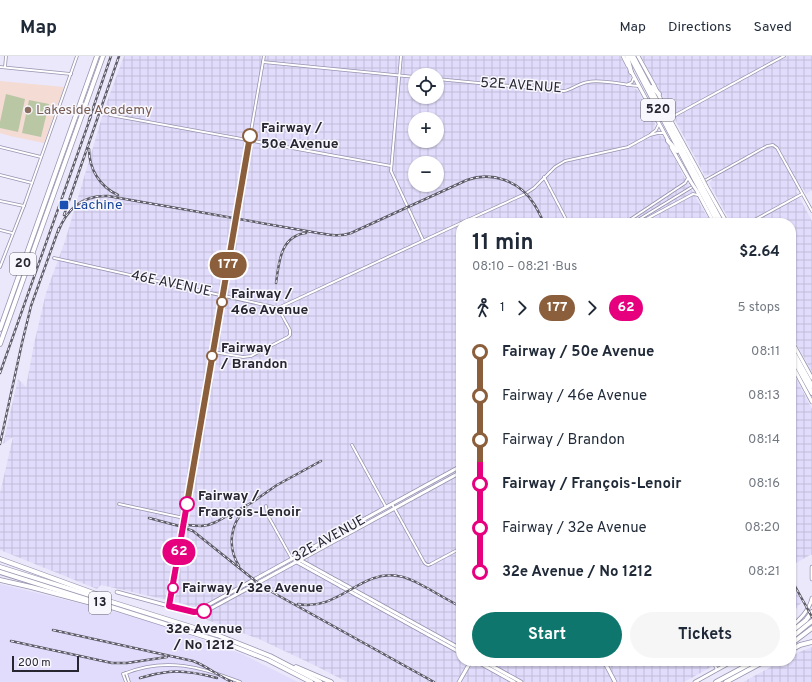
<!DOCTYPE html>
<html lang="en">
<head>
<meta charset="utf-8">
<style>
  body { margin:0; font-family:Overpass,sans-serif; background:#f6f6f7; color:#1f2937; height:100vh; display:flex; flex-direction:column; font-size:15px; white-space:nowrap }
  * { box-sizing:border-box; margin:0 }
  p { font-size:13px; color:#747a83 }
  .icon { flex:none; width:22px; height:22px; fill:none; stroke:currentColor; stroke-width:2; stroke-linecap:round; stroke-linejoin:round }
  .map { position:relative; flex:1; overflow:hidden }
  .sheet { position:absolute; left:456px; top:162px; width:340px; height:448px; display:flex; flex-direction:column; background:#fff; border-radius:16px; box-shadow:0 1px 3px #0004 }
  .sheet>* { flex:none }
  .badge { padding:0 8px; border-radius:13px; font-size:14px; line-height:26px }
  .fabs { position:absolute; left:408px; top:12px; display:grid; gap:8px }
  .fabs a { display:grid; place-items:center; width:36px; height:36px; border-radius:50%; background:#fff; box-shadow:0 1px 3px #0004; font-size:20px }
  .scale { position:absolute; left:12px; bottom:10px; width:67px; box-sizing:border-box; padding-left:4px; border:2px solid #272530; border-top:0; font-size:11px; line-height:14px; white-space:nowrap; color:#272530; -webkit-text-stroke:3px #f8f7fe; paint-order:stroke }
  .map>.badge { position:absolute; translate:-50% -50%; box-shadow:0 0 0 2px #fff }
  .legs { display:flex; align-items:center; gap:6px; height:44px; padding:0 16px; font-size:13px }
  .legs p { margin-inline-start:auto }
  .headline { display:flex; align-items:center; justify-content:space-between; height:68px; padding:0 16px }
  h1 { font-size:22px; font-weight:700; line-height:30px }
  .primary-button { display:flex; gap:8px; margin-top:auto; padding:8px 16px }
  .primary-button a { flex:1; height:46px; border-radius:24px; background:#0f766e; color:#fff; font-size:16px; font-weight:700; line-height:46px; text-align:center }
  .primary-button a+a { background:#f6f6f7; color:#1f2937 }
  ul { padding:0 16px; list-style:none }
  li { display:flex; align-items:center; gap:14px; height:44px; font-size:15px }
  li i { display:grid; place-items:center; width:6px; height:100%; margin:0 5px; background:currentColor }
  li i::after { content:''; width:10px; height:10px; margin:-5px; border:3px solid; border-radius:50%; background:#fff }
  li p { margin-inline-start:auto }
  li:first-child i { background:linear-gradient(#0000 50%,currentColor 0) }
  li:last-child i { background:linear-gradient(currentColor 50%,#0000 0) }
  header { display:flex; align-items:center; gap:24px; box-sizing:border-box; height:56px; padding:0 20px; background:#fff; border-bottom:1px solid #e0e1e3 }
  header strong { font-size:19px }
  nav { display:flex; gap:22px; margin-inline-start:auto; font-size:14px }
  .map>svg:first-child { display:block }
  .built { fill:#e1dcfb }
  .industrial { fill:url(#industrial-grid); fill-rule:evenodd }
  .education { fill:#f4dbd4 }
  .garden { fill:#bac7a5 }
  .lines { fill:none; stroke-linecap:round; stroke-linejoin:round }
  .street-casing { stroke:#9793af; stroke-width:3.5 }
  .secondary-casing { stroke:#9793af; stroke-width:4.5 }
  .highway-casing { stroke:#9793af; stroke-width:5.5 }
  .street { stroke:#fff; stroke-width:2 }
  .secondary { stroke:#fff; stroke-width:3 }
  .highway { stroke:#fff; stroke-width:4 }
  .rail-casing { stroke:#5e5c69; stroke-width:2.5 }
  .rail { stroke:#f8f7fe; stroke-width:1; stroke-dasharray:3; stroke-linecap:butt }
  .secondary-bridge-casing { stroke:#9793af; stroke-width:4.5; stroke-linecap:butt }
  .highway-bridge-casing { stroke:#9793af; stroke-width:5.5; stroke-linecap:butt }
  .secondary-bridge { stroke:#fff; stroke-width:3 }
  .highway-bridge { stroke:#fff; stroke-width:4 }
  .line-1-casing { stroke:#fff; stroke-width:9 }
  .line-2-casing { stroke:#fff; stroke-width:9 }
  .line-1 { stroke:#8b5e3c; stroke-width:6 }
  .line-2 { stroke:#e6007e; stroke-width:6 }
  .education-dot { fill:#8d6e63; stroke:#f8f7fe; stroke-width:1.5 }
  .stop-1-dot { fill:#fff; stroke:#8b5e3c; stroke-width:2 }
  .transit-dot { fill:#1a4fb4; stroke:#f8f7fe; stroke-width:1.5 }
  .stop-2-dot { fill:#fff; stroke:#e6007e; stroke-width:2 }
  .labels { text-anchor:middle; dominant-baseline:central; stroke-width:3; stroke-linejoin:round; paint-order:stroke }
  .shield { fill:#f8f7fe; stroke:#66646e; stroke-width:1 }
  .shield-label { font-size:13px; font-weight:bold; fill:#272530 }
  .street-label { font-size:14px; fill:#272530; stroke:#f8f7fe }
  .education-label { font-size:14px; fill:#785e54; stroke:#f8f7fe; text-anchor:start }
  .stop-label { font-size:14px; font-weight:bold; fill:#272530; stroke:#f8f7fe; text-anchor:start }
  .transit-label { font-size:14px; fill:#164399; stroke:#f8f7fe; text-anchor:start }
</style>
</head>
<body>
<header>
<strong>Map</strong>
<nav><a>Map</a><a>Directions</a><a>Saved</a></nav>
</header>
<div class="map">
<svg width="812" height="626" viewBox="0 0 812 626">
  <defs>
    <pattern id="industrial-grid" width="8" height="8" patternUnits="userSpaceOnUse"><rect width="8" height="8" fill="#e1dcfb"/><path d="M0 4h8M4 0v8" fill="none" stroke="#c1bdd7"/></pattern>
  </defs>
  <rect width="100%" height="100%" fill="#ebe8fb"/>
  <path class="built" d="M0,528L144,563L242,598L298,626H0Z"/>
  <g class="industrial">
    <path d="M124,0H620L631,21L629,25L633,32L638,34L651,59L655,67L654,73L658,79L664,81L685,123L711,167H461V605H722L684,626H347L316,610L259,583L207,564L199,549L193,552L185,548L101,529L97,533L0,494V437L13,381L3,388L18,323L26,331L34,288L46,237L65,185L105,51ZM415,19H437V41H415ZM415,63H437V85H415ZM415,107H437V129H415Z"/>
    <path d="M641,0H812V134L806,138L802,131L796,135L812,165V316L791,278V167H731L709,127L712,124L710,118L705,120Z"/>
    <path d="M791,313L812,353V499H810L791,510Z"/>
    <path d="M791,526L802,546L791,558Z"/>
    <path d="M812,591V626H743L782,605H791V600L802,595Z"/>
  </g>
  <path class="education" d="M0,25L64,31L44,87L10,80L0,77Z"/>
  <g class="garden">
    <path d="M6,38L25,43L18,76L0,72V66Z"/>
    <path d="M29,44L49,48L41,81L22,77Z"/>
  </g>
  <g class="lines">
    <g class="street-casing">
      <g id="street">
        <path d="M401,0L391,115L423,184"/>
        <path d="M263,6L415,21"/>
        <path d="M0,11L71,18"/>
        <path d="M5,11L6,0"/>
        <path d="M437,23L564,35C572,34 579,27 588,26C601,23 625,29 639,30"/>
        <path d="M627,29L632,26L634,21"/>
        <path d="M110,59L391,110"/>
        <path d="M670,62L784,0"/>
        <path d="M651,78L656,74L659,68"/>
        <path d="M0,91L41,101"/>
        <path d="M0,119L32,127"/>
        <path d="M544,121L568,167"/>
        <path d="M706,124L767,90L773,89L777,92L812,155"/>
        <path d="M0,145L24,150"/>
        <path d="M461,167L525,138L534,132L555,111L565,105L628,91L650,79L658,77H664"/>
        <path d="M625,167L685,127L688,122"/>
        <path d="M633,167L692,131"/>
        <path d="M639,167L693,138L698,139"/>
        <path d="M749,167L802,138"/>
        <path d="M0,174L12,177"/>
        <path d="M54,202L278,252L461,167"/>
        <path d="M0,211L25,147L77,0"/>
        <path d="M213,296L243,301L251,300L288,281L290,279V274L278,252"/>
        <path d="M352,389L386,451"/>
        <path d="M119,448L184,462"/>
        <path d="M392,448L424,506C426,509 428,510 431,508L461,492"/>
        <path d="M266,450L267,458L292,503"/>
        <path d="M169,550L264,0"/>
        <path d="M713,605L717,614"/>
        <path d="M126,617L129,626"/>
        <path d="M126,626L123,618L126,617C166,601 202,611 240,626"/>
      </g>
    </g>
    <g class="secondary-casing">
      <g id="secondary">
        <path d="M623,0L628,10"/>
        <path d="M638,0L654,29L671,65L701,120"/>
        <path d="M631,15L669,86"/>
        <path d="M671,91L691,126"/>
        <path d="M706,130L727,167"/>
        <path d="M697,135L714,167"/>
        <path d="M791,284L812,322"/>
        <path d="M791,307L812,346"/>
        <path d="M300,504L461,593"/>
        <path d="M295,505L461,597"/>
        <path d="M812,511V523"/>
        <path d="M117,536L191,556H197L210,553L461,416"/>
        <path d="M200,555L208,549L461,410"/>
        <path d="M791,571C800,563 809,555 812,542"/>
        <path d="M476,605L514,626"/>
        <path d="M483,605L521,626"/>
        <path d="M604,605L615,626"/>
        <path d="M459,626L471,605"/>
        <path d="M695,626L733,605"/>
      </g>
    </g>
    <g class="highway-casing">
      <g id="highway">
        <path d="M627,0L631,16"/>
        <path d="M630,0L695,124"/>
        <path d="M633,0L698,122"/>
        <path d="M652,31L659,38"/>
        <path d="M668,85L677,95"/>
        <path d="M703,132L722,167"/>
        <path d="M700,133L718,167"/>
        <path d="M0,273L97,0"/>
        <path d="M0,288L103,0"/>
        <path d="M791,292L812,330"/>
        <path d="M791,299L812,337"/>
        <path d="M0,503L107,542"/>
        <path d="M0,511L217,579L270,600L320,626"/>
        <path d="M0,516L225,587L268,604L311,626"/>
        <path d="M0,524L31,531L95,548"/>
        <path d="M791,576L806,564L812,556"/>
        <path d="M791,582L812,565"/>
        <path d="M791,588L812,572"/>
        <path d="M791,594L800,589L812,586"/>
        <path d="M296,611L331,626"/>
        <path d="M716,626L755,605"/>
        <path d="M726,626L765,605"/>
      </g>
    </g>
    <use href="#street" class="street"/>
    <use href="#secondary" class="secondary"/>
    <use href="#highway" class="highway"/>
    <g class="rail-casing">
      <g id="rail">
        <path d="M89,64L111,0"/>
        <path d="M89,93C89,113 100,131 118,139"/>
        <path d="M64,159L119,0"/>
        <path d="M58,176C67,152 83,139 108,140L318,177C330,179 340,181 351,177L467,124C492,115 520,125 534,148C538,154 541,161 544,167"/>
        <path d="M276,227C279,207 280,180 306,177"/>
        <path d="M0,317L91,60"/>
        <path d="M0,388L22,287L31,250L59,172"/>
        <path d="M149,462L179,470L193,475L263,531L434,626"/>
        <path d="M186,469L201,470L208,469L216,466L251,447L277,429L321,405"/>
        <path d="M239,510C227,491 230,468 246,452"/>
        <path d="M791,523L812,561"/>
        <path d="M298,548C338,556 361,513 398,520C409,521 419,528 429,533C439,539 450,545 461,551"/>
        <path d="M53,574L193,605C207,610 218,620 232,626"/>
        <path d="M11,585L112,607H127L167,601"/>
        <path d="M140,622C149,619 158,617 168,616C184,614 202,618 217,622"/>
      </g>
    </g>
    <use href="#rail" class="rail"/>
    <g class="secondary-bridge-casing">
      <g id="secondary-bridge">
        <path d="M701,120L706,130"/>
        <path d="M691,126L697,135"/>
      </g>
    </g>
    <g class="highway-bridge-casing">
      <g id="highway-bridge">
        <path d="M698,122L703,132"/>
        <path d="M695,124L700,133"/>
      </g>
    </g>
    <use href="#secondary-bridge" class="secondary-bridge"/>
    <use href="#highway-bridge" class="highway-bridge"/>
  </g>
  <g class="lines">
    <g class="line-1-casing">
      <path id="line-1" d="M187,448L250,80"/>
    </g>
    <g class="line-2-casing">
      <path id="line-2" d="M187,448L169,550L194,556L204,555"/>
    </g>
    <use href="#line-1" class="line-1"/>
    <use href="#line-2" class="line-2"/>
  </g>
  <circle class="education-dot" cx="28" cy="54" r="4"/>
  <g class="stop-1-dot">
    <circle cx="250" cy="80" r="7"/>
    <circle cx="222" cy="246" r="5"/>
    <circle cx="212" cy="300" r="5"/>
  </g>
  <rect class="transit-dot" x="59" y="144" width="10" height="10" rx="2"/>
  <g class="stop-2-dot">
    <circle cx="187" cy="448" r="7"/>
    <circle cx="173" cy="532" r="5"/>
    <circle cx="204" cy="555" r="7"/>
  </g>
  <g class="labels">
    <g class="shield">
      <rect x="641" y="43" width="34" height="22" rx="3"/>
      <rect x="10" y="197" width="26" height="22" rx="3"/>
      <rect x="89" y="536" width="22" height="22" rx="3"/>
    </g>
    <g class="shield-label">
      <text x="658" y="54">520</text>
      <text x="23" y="208">20</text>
      <text x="100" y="547">13</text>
    </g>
    <g class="street-label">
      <text transform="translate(521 30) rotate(4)">52E AVENUE</text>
      <text transform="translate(171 228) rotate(12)">46E AVENUE</text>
      <text transform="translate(329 483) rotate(-29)">32E AVENUE</text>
    </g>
    <g class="education-label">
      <text x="36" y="54">Lakeside Academy</text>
    </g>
    <g class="stop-label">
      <text x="261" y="72">Fairway /<tspan x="261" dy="16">50e Avenue</tspan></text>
      <text x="231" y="238">Fairway /<tspan x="231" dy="16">46e Avenue</tspan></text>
      <text x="221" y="292">Fairway<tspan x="221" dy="16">/ Brandon</tspan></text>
      <text x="198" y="440">Fairway /<tspan x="198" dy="16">François-Lenoir</tspan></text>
      <text x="182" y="532">Fairway / 32e Avenue</text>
      <text x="204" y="573" text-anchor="middle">32e Avenue<tspan x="204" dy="16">/ No 1212</tspan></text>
    </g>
    <g class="transit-label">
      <text x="73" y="149">Lachine</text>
    </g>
  </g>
</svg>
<div class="fabs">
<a><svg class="icon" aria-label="locate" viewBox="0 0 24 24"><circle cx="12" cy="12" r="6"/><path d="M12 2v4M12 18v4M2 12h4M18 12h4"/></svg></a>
<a>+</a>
<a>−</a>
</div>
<div class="scale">200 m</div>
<b class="badge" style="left:228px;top:209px;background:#8b5e3c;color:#fff">177</b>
<b class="badge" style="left:179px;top:496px;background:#e6007e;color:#fff">62</b>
<section class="sheet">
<div class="headline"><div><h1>11 min</h1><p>08:10 – 08:21 · Bus</p></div><b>$2.64</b></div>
<div class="legs"><svg class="icon" aria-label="walk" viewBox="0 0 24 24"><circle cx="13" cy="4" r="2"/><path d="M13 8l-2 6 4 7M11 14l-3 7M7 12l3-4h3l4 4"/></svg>1<svg class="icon" aria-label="forward" viewBox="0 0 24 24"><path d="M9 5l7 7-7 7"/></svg><b class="badge" style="background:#8b5e3c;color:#fff">177</b><svg class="icon" aria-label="forward" viewBox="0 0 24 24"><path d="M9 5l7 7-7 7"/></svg><b class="badge" style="background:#e6007e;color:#fff">62</b><p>5 stops</p></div>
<ul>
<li><i style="color:#8b5e3c"></i><b>Fairway / 50e Avenue</b><p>08:11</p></li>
<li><i style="color:#8b5e3c"></i><span>Fairway / 46e Avenue</span><p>08:13</p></li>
<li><i style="color:#8b5e3c"></i><span>Fairway / Brandon</span><p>08:14</p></li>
<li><i style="color:#e6007e"></i><b>Fairway / François-Lenoir</b><p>08:16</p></li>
<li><i style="color:#e6007e"></i><span>Fairway / 32e Avenue</span><p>08:20</p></li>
<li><i style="color:#e6007e"></i><b>32e Avenue / No 1212</b><p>08:21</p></li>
</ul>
<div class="primary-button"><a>Start</a><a>Tickets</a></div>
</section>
</div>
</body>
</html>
